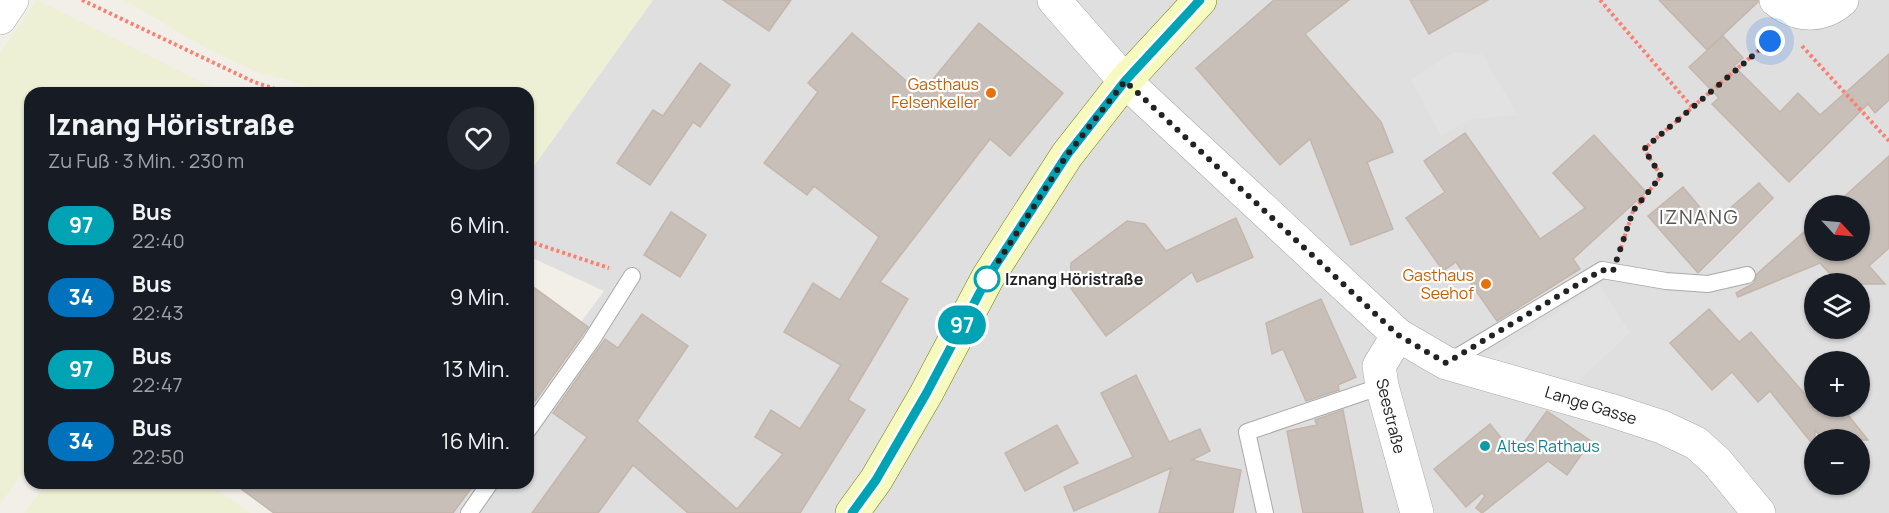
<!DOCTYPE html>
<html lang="de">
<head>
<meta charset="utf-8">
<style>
  body { margin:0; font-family:Manrope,sans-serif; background:#242831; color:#f1f3f6; height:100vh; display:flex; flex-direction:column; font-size:22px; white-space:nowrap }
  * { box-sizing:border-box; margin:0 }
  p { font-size:20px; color:#9ea1a6 }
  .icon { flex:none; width:33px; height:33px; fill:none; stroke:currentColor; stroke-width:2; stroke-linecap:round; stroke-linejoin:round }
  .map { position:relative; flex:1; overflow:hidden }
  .side { position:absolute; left:24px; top:87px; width:510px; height:402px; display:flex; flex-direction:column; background:#171b24; border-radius:18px; box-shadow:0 2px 4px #0004 }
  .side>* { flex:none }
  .badge { padding:0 12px; border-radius:20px; font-size:21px; line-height:39px }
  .needle { width:39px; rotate:116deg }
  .controls { position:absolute; left:1804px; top:195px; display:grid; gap:12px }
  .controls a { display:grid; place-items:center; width:66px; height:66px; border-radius:50%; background:#171b24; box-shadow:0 2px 4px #0004; font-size:30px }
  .you { position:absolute; width:30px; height:30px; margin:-15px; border:4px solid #fff; border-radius:50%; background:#1a73e8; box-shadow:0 0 0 9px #1a73e833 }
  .map>.badge { position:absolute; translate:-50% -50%; box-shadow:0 0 0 3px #fff }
  .round { display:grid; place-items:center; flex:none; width:63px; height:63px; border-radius:32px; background:#242831 }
  .summary { display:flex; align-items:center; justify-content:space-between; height:102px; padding:0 24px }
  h1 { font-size:28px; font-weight:800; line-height:45px }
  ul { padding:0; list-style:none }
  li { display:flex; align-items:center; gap:18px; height:72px; padding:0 24px }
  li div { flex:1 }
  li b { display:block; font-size:22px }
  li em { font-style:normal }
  li .badge { min-width:66px; font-weight:700; text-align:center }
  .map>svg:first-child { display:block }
  .residential { fill:#e0dfdf; fill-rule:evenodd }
  .farmland { fill:#eef0d5 }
  .parking { fill:#e2e2e2 }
  .building { fill:#c7bfb8; stroke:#c4b6ab; stroke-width:1.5 }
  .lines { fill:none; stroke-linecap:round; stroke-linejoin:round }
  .lane-casing { stroke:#a9a9a9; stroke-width:18 }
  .street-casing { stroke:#a9a9a9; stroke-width:34 }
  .secondary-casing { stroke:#707d05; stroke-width:34 }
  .path { stroke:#fa8072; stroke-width:4; stroke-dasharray:3 3; stroke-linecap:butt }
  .lane { stroke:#fff; stroke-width:16 }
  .street { stroke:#fff; stroke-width:33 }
  .secondary { stroke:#f7fabf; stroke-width:33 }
  .line-casing { stroke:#fff; stroke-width:14 }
  .line { stroke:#00a3b4; stroke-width:9 }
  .walk { stroke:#222; stroke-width:6; stroke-dasharray:0 10.8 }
  .food-dot { fill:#e8710a; stroke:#fff; stroke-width:2 }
  .stop-dot { fill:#fff; stroke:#00a3b4; stroke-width:3 }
  .culture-dot { fill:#0f9aa8; stroke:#fff; stroke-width:2 }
  .labels { text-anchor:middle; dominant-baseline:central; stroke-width:4.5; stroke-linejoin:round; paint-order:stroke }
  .food-label { font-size:16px; fill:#c56008; stroke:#fff; text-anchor:end }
  .stop-label { font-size:16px; font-weight:bold; fill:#222; stroke:#fff; text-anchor:start }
  .street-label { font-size:16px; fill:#222; stroke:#fff }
  .culture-label { font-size:16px; fill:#0d838f; stroke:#fff; text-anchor:start }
  .quarter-label { font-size:20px; letter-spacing:1.5px; fill:#555; stroke:#fff }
</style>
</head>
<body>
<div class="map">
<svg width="1889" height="513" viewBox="0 0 1889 513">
  <rect width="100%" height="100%" fill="#f2efe9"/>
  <path class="residential" d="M653,0H1889V513H440L462,483H528V394L604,291L528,256V174ZM1815,206H1860V250H1815ZM1815,284H1860V328H1815ZM1815,362H1860V406H1815ZM1815,440H1860V484H1815Z"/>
  <g class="farmland">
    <path d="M37,0L224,93H30V462L0,504V52Z"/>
    <path d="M124,0H653L528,174V93H318L302,84L257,72L207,49Z"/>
    <path d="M48,483H208L250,513H24Z"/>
  </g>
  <g class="parking">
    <path d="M1453,52L1483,55L1518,115L1468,120L1441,136L1411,80Z"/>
    <path d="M1599,285L1630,333L1574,385L1482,362Z"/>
  </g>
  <g class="building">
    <path d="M723,0H791L769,31Z"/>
    <path d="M1274,0H1349L1305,34L1381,122L1393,152L1367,162L1393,229L1351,245L1310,139L1280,165L1196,68Z"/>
    <path d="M1410,0H1488L1429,34Z"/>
    <path d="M1659,0H1758V2L1707,50Z"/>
    <path d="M979,23L1063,93L1010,156L990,139L880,282L908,299L848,400L865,410L800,513H688L633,465L598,513H532L587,437L553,413L605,339L618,348L642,314L688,346L637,421L737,509L783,454L755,437L771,410L800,429L841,365L784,332L813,283L840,300L879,237L814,186L807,195L764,163L818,92L808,83L852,33L921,94Z"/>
    <path d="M1723,36L1743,58L1734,66L1780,112L1798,93L1820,115L1889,54V100L1875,113L1868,104L1789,182L1712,104L1719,98L1689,67Z"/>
    <path d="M700,63L730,85L700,127L693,122L650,185L617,163L653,110L663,116Z"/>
    <path d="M1465,133L1540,239L1585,208L1553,173L1594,135L1646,192L1573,259L1580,269L1497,321L1456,262L1443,271L1406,218L1445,192L1424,161Z"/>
    <path d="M1889,156V248L1869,266L1885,284H1839L1820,263L1738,297L1736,293L1754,283L1757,274L1815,222V250H1860V206H1834Z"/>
    <path d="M1759,183L1773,198L1698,273L1648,216L1683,187L1713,223Z"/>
    <path d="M671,212L706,235L680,277L644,255Z"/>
    <path d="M1236,218L1253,257L1197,282L1192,272L1106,336L1070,287L1071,263L1127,221L1145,224L1166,251Z"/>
    <path d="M528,283L588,327L535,401L528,396Z"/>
    <path d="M1321,299L1356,377L1338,385L1339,390L1306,401L1283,349L1272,354L1266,323Z"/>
    <path d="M1709,309L1739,342L1751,332L1815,406H1841L1868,440H1823L1815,430V447L1770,391L1758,402L1732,372L1712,390L1670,343Z"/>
    <path d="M1136,375L1169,442L1200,429L1210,451L1192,460L1241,470L1233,513H1159L1171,468L1074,511L1064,487L1133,457L1101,393Z"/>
    <path d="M1343,410L1363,513H1303L1287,431L1317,425L1315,420Z"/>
    <path d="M1547,411L1591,441L1567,475L1548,461L1482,513L1476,508L1485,496L1482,493L1466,507L1434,469L1490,424L1515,455Z"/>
    <path d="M1057,425L1078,463L1025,491L1005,453Z"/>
    <path d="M233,483H475L453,513H274Z"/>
  </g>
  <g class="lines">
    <g class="lane-casing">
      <g id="lane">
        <path d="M1447,363L1602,270L1666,281L1708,284L1747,275"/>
        <path d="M528,430L591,341L632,276"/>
        <path d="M469,513L490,483"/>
        <path d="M1265,513L1247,432L1382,386"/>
      </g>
    </g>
    <g class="street-casing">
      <g id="street">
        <path d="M1054,0L1125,81L1398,335L1446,363L1610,410L1662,427L1696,443L1717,462L1759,513"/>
        <path d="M1776,0C1797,17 1821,18 1842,0"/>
        <path d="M0,18L12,0"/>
        <path d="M1398,335L1379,366L1382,386L1417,513"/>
      </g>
    </g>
    <g class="secondary-casing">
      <path id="secondary" d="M852,513L876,480L926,394L988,277L1067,155L1125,81L1200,0"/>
    </g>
    <g class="path">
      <path d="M82,0L254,82L287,93"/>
      <path d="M1600,0L1692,107"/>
      <path d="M1802,46L1889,141"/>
      <path d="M528,241L609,268"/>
      <path d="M1621,248L1633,211L1661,176L1644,149L1774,37"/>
    </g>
    <use href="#lane" class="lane"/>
    <use href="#street" class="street"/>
    <use href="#secondary" class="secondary"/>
  </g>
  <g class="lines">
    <g class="line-casing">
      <path id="line" d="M852,513L876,480L926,394L988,277L1067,155L1125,81L1200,0"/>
    </g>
    <use href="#line" class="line"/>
    <path class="walk" d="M987,279L1067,155L1125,81L1398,335L1446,363L1602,270L1613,271L1633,211L1661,176L1644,149L1770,41"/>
  </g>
  <g class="food-dot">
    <circle cx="991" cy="93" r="6"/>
    <circle cx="1486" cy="284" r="6"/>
  </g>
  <circle class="stop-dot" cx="987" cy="279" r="12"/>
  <circle class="culture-dot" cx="1485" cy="446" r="6"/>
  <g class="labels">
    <g class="food-label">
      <text x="979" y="84">Gasthaus<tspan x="979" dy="18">Felsenkeller</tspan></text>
      <text x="1474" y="275">Gasthaus<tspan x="1474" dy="18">Seehof</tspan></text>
    </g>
    <g class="stop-label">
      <text x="1005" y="279">Iznang Höristraße</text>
    </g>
    <g class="street-label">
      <text transform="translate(1591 405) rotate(17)">Lange Gasse</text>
      <text transform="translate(1391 416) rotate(76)">Seestraße</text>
    </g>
    <g class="culture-label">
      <text x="1497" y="446">Altes Rathaus</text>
    </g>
    <g class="quarter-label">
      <text x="1699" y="216">IZNANG</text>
    </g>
  </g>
</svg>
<div class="controls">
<a><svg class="needle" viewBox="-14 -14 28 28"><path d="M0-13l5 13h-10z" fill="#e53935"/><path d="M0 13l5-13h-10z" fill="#9ea1a6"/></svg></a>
<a><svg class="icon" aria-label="layers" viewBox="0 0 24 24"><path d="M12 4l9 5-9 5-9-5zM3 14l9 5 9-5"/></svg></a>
<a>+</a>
<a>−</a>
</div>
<div class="you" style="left:1770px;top:41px"></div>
<b class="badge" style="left:962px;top:325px;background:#00a3b4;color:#fff">97</b>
<section class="side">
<div class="summary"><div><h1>Iznang Höristraße</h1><p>Zu Fuß · 3 Min. · 230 m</p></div><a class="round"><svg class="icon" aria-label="heart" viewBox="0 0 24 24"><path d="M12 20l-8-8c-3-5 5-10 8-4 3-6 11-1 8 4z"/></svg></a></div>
<ul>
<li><span class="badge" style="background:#00a3b4;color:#fff">97</span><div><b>Bus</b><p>22:40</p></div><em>6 Min.</em></li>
<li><span class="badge" style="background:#0072bc;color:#fff">34</span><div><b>Bus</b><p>22:43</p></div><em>9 Min.</em></li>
<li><span class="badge" style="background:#00a3b4;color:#fff">97</span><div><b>Bus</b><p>22:47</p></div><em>13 Min.</em></li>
<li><span class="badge" style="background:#0072bc;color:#fff">34</span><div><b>Bus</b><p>22:50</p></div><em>16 Min.</em></li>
</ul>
</section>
</div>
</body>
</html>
